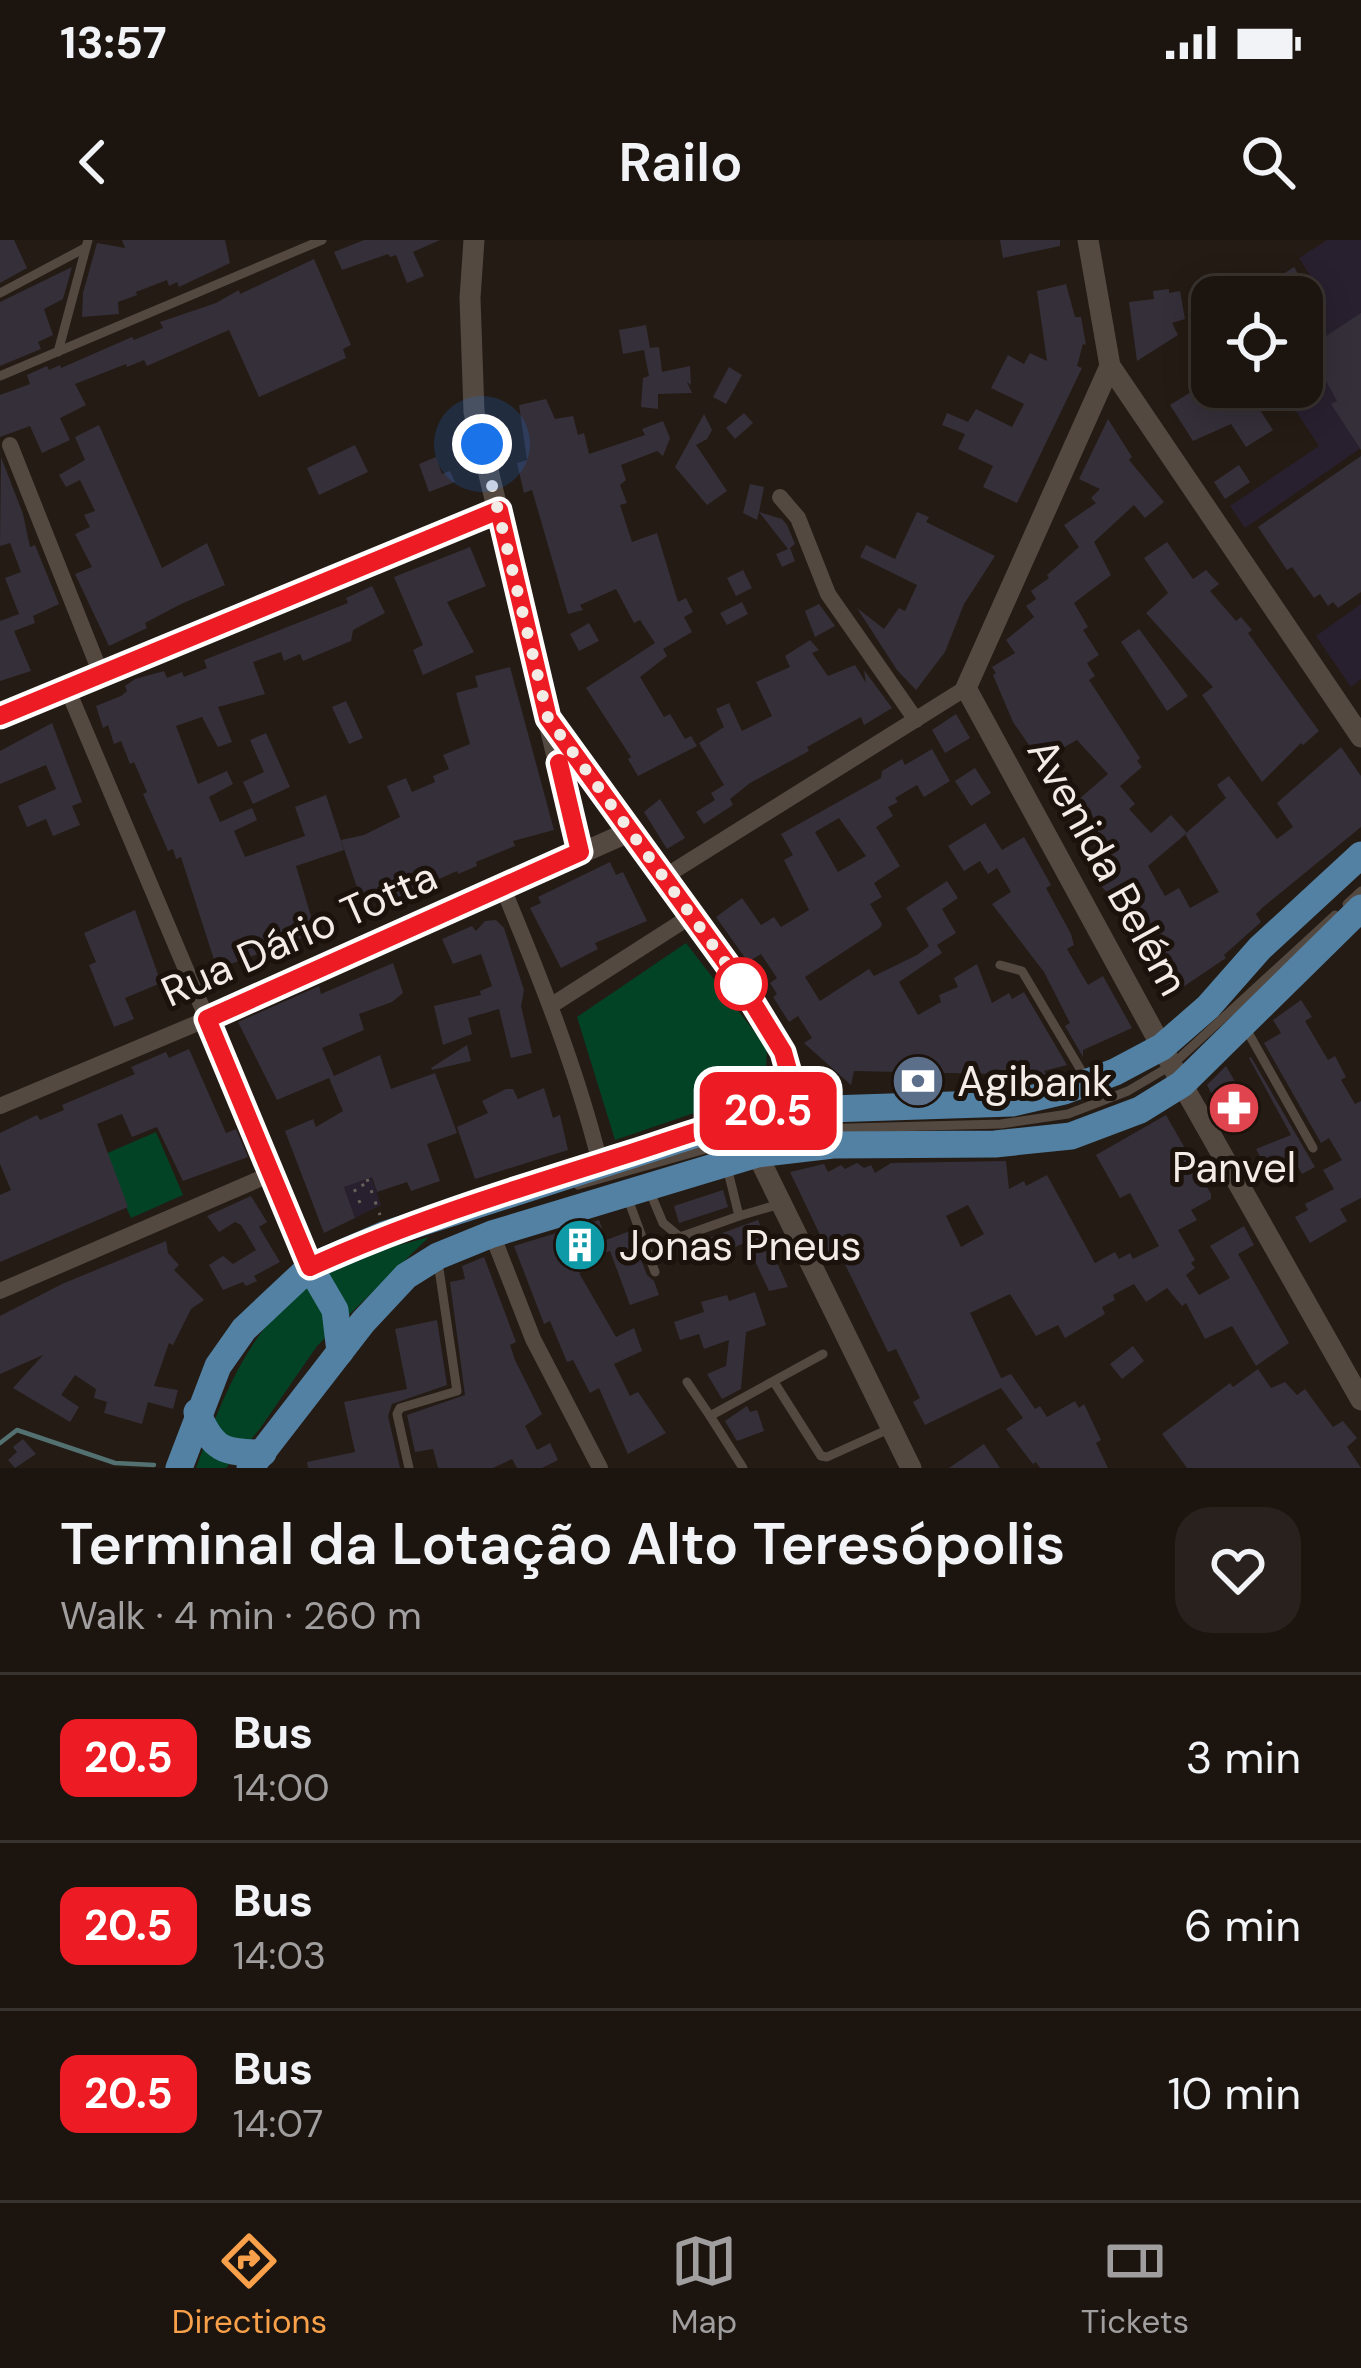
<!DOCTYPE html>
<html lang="en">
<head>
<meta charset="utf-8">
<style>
  body { margin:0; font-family:"DM Sans",sans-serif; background:#28211d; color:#f1f3f6; height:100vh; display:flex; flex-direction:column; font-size:45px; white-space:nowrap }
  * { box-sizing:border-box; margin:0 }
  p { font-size:39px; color:#a09e9e }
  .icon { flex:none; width:66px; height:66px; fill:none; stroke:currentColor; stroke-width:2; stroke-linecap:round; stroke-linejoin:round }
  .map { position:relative; height:1228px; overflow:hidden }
  .details { display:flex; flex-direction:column; background:#1b140f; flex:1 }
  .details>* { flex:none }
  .badge { padding:0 24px; border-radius:18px; font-size:42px; line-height:78px }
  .tools { position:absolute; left:1191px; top:36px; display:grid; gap:24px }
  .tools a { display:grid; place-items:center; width:132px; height:132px; border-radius:24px; background:#1b140f; box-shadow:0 6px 30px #0003,0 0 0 3px #39332f; font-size:60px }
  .you { position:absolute; width:60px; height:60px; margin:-30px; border:9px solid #fff; border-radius:50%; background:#1a73e8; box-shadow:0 0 0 18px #1a73e833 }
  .map>.badge { position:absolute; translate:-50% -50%; box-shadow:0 0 0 6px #fff }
  .round { display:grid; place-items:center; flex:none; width:126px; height:126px; border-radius:36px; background:#28211d }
  .headline { display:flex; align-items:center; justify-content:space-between; height:204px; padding:0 60px }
  h1 { font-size:57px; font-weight:600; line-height:90px }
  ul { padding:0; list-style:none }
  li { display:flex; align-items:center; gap:36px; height:168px; padding:0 60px; border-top:3px solid #39332f }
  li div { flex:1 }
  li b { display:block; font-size:45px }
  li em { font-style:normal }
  li .badge { min-width:132px; font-weight:700; text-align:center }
  .status { display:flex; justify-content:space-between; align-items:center; height:84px; padding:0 60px; background:#1b140f; direction:ltr }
  .status svg { height:33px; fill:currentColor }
  header { display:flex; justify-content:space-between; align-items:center; height:156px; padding:0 60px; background:#1b140f; font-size:54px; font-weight:600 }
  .tabs { display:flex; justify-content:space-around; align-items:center; height:168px; border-top:3px solid #39332f; background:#1b140f; font-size:33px; color:#a09e9e }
  .tabs a { display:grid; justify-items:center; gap:6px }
  .tabs .on { color:#f8a14a }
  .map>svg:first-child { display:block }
  .commercial { fill:#29202f }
  .green { fill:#034325 }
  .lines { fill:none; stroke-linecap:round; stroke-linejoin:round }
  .stream { stroke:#547172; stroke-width:4.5 }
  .building { fill:#352f39; fill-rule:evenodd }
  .path { stroke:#69615a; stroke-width:3; stroke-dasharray:3 9; stroke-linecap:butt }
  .service { stroke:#544941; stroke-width:9 }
  .minor { stroke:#544941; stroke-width:16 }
  .tertiary { stroke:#544941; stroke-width:21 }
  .primary { stroke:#5381a3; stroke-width:27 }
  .line-casing { stroke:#fff; stroke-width:27 }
  .line { stroke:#ed1c24; stroke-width:18 }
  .walk { stroke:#f2ebe6; stroke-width:12; stroke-dasharray:0 21.6 }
  .stop-dot { fill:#fff; stroke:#ed1c24; stroke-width:6 }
  .labels { text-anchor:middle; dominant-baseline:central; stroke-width:10; stroke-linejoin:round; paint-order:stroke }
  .street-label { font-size:42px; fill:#f2ebe6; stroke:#1b120c }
  .poi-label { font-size:42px; fill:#f2ebe6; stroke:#1b120c; text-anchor:start }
</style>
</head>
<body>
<div class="status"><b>13:57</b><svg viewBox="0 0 49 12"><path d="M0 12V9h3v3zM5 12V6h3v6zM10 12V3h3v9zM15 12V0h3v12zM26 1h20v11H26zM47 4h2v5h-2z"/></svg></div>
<header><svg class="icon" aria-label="back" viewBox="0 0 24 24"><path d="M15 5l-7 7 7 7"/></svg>Railo<svg class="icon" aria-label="search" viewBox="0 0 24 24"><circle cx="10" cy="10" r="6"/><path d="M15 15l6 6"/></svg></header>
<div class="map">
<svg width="1361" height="1228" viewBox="0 0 1361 1228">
  <rect width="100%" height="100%" fill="#241b14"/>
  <g class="commercial">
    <path d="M1327,0H1361V208L1245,288L1230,266L1319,206L1280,147H1302V57L1316,45L1299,18Z"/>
    <path d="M1361,364V439L1351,447L1316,396Z"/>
    <path d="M347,869L381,965L355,978L322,884Z"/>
  </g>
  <g class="green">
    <path d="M686,703L767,808L765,849L615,900L577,777Z"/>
    <path d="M156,892L183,955L131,978L103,915Z"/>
    <path d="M429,997L317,1106L259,1190L226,1228H196C229,1140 261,1057 356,1018C379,1009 405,1004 429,997Z"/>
  </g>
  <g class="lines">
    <path class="stream" d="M0,1203L17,1190L115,1223L154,1225"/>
  </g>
  <g class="building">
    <path d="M0,0H14L27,28L0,43Z"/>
    <path d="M122,0H225L230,23L179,47L177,42L169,46L167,40L136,52L137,55L118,62L119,74L82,77L83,53L97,3L125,8Z"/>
    <path d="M364,0H440L413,12L424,36L407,43L396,15L390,17L388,14L342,30L334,12Z"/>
    <path d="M1000,0H1060V6L1003,18Z"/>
    <path d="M314,19L351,105L343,109L346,118L259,157L229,90L147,126L144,120L127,127L126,124L75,144L86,165L60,178L70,200L42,213L30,186L0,197V155L30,144L27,135L47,126L49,130L60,125L61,128L132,97L134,100L163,88L160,82L216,63L239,50L240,54Z"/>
    <path d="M72,27L63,59L44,69L53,95L38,102L41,109L0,126V62Z"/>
    <path d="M1294,27L1302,40L1285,50L1277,38Z"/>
    <path d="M1066,44L1075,77H1081L1086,105L1083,104L1077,126L1082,128L1017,263L983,247L993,226L958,209L965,194L942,185L947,173L968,182L976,169L1012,187L1024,164L991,148L1008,115L1024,124L1030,113L1047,121L1037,51Z"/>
    <path d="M1169,49V53L1180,51L1185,79L1172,83L1178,95L1137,121L1129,62L1154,59L1153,51Z"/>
    <path d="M1361,73V210L1331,164L1337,161L1308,108Z"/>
    <path d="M646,85L650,108L659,107L662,132L690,126L691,145L687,142L692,153L658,154V169L641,167L643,138L649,136L644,110L623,114L619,90Z"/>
    <path d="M1212,96V132L1196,106Z"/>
    <path d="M729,127L742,135L726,164L713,157Z"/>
    <path d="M1212,139V147H1272L1277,155L1258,167L1273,190L1246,207L1231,184L1193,201L1170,165Z"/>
    <path d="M546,159L555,179L573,176L578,195L584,193L589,214L645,195L642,189L663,181L670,198L663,216L657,211L621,225L626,240L620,245L627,263L620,265L632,302L657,293L678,362L686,358L693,372L684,377L692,392L663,409L667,416L640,437L664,477L670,474L685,499L691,496L697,506L638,536L628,519L631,517L586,448L655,403L640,380L634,383L616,349L580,365L583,370L568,374L532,250L524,253L517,223L527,220L519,165Z"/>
    <path d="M744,173L753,183L735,199L726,188Z"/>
    <path d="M704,174L712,190L707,199L696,205L727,251L707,265L675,227Z"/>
    <path d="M1108,179L1132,217L1129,220L1164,262L1145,278L1134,265L1094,302L1111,335L1074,363L1088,387L1083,390L1099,415L1087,423L1095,436L1089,440L1140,518L1137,521L1142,527L1120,546L1135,564L1129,569L1151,593L1171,575L1187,593L1148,626L1165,656L1179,648L1190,668L1219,652L1185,594L1226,558L1217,545L1229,536L1277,599L1293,587L1277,563L1341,507L1361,536V587L1262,668L1256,674L1261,682L1224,715L1226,718L1171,755L1130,676L1101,646L1105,643L1102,639L1114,629L1092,603L1080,610L1074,599L1099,584L1078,560L1108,534L1077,500L1040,521L1013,482L993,435L996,433L992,427L1015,413L1006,400L1034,377L1026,366L1036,359L1031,351L1049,338L1047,335L1079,307L1064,285L1096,263L1091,258L1100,249L1079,239Z"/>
    <path d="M99,185L162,328L207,303L225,345L179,365L145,383L147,388L109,406L75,334L92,327L75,294L90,287L84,275L95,271L80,240L66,247L59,235L85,220L75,197Z"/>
    <path d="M355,205L368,232L319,255L307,228Z"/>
    <path d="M1361,216V352L1338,368L1333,362L1328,366L1320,354L1314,358L1292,327L1287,330L1258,287Z"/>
    <path d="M1,217L23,274L30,307L35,305L59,364L33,376L35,383L14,391L31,431L0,441V381L19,374L5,338L21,332L10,303L0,306Z"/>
    <path d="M436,217L442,234L450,231L455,242L429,252L419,224Z"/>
    <path d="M1239,225L1250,242L1225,259L1214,242Z"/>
    <path d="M750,244L764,247L759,272L782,279L787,285L795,304L790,308L795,321L782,327L776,314L788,309L759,272L757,280L743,273Z"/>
    <path d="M917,272L929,277L926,282L995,316L964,364L945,412L916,450L897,430L857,368L884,389L899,368L905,371L917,345L860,317L866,305L895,319Z"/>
    <path d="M1167,302L1193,339L1206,330L1219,344L1210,351L1236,381L1241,377L1252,390L1248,393L1319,491L1303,505L1301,503L1262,542L1202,455L1213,447L1146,373L1168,353L1144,318Z"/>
    <path d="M470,307L486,346L447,362L474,412L423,435L413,410L423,405L394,337Z"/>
    <path d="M743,330L752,348L736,356L727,338Z"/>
    <path d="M372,346L385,373L353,390L351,401L303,421L300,414L284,421L281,412L253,422L265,454L218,467L232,502L218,507L202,477L176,486L198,544L227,531L233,544L209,557L220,582L252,568L257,580L234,591L245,617L305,596L295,567L326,555L344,610L296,626L316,693L217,729L181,617L176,619L173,609L168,611L143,554L147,552L134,522L130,524L121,501L114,504L108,485L103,488L96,466L121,456L127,451L125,446L135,439L164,431L167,438L182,432L184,437L207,428L204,420L348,363L346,358Z"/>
    <path d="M742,362L748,374L727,385L720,373Z"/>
    <path d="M819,364L835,386L815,397L805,371Z"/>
    <path d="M589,383L599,401L579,411L570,394Z"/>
    <path d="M1139,389L1188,456L1167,471L1121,402Z"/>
    <path d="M810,400L819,410L812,413L828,436L855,425L866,443L864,430L892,468L864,485L861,477L807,507L809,511L750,543L730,559L733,565L704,584L696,572L715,560L711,553L724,545L699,503L724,487L716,469L729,463L742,491L772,476L756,442L790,427L785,416Z"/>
    <path d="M510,427L554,590L513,601L515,606L476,622L477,626L458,634L457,631L392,660L391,657L363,665L341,600L364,595L400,577L387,546L406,538L412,552L435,542L433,536L449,529L443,515L470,504L456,453L478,447L475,436Z"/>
    <path d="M346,461L363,498L349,504L332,467Z"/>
    <path d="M956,474L970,498L945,513L932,490Z"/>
    <path d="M52,483L82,562L72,566L80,585L53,596L46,579L27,587L18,566L56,549L46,525L0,544V511Z"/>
    <path d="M266,493L290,547L253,564L243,542L264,532L250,500Z"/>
    <path d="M932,509L950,541L924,557L917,545L895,558L898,562L888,567L893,576L876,587L900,626L874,643L882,657L870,664L882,684L880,688L805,737L820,761L869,729L874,736L917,715L929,706L906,668L947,641L958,658L942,669L956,693L937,705L942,713L899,742L918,775L941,762L939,755L958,747L954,738L977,724L992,763L1009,753L1012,759L1024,752L1067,825L1044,831L1047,835L854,831L851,845L804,803L812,798L798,776L789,782L773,757L777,754L770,743L777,738L761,714L748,722L716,677L742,658L761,685L774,677L781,687L809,670L784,620L793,615L781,594L881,538L882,531L902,519L905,525ZM839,578L866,616L838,632L815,592Z"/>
    <path d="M975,528L991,553L971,566L955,541Z"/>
    <path d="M660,559L685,598L667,609L644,572Z"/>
    <path d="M985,583L1002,610L1024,597L1051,645L1046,648L1071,694L1074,705L1067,709L1088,745L1103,736L1132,788L1083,810V817L1065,786L1070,783L1044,732L992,664L1011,652L997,628L988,634L980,621L964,631L948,606Z"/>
    <path d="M610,622L616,635L623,632L647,681L595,703L598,709L561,728L530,668L541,663L538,657Z"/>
    <path d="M135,670L161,743L125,758L134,779L114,787L89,725L96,722L84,693Z"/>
    <path d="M496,680L504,688L524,750L521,766L532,813L511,818L499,769L468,778L472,794L443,805L434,766L481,755L480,751L492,746L481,714L453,724L442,699L472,686L476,691L485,681Z"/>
    <path d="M393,723L403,753L392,762L359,774L364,790L322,808L334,836L380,815L391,849L435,833L457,893L427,904L440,941L411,951L407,942L377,952L372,937L344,947L355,978L324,993L285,891L313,879L316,887L343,871L329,838L277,860L238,782L319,746L321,754Z"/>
    <path d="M1301,760L1312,777L1305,781L1328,820L1335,816L1346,837L1341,840L1355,864L1361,861V958L1340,969L1347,981L1310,1003L1295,977L1308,970L1305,964L1334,949L1323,930L1342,920L1329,898L1321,903L1264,803L1281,793L1273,780Z"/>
    <path d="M467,805L471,821L432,830L431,828Z"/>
    <path d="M189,809L226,893L236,889L248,917L183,941L157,887L132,897L122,874L97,884L128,967L0,1022V955L11,950L0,924V893L37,875L40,880L64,870L62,865L135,834L131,827L166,812L169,818Z"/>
    <path d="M1251,817L1315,927L1302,934L1298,927L1273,941L1256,909L1291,895L1249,818Z"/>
    <path d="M1226,826L1253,873L1229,886L1207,845Z"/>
    <path d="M544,848L553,878L560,875L568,910L475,939L457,887L488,873L482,861L506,849H513L518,859Z"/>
    <path d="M1166,875L1211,954V959L1191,970L1197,980L1178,990L1195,1020L1191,1023L1195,1028L1186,1035L1199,1055L1230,1038L1210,1006L1244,986L1254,1005L1238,1014L1289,1103L1256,1126L1232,1086L1205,1099L1186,1063L1182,1066L1167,1048L1146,1062L1134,1044L1113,1055L1115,1060L1102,1067L1105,1074L1065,1098L1058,1085L1036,1096L1010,1054L970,1073L1001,1138L1011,1134L1035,1169L1040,1166L1047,1177L1075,1161L1079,1168L1084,1164L1101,1200L1096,1203L1108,1228H1040L1036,1222L1033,1224L1006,1189L1023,1178L1001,1148L925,1185L913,1162L920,1158L896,1109L888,1112L841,1016L832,1020L790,932L824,924L828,932L841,925L845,929L857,923L864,928L871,925L875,933L891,923L1006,921L1009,949L1024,941L1026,946L1047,935L1095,1023L1115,1012L1119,1019L1130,1013L1133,1019L1159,1006L1130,953L1120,958L1096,915ZM968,965L984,994L961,1007L946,976Z"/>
    <path d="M723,950L728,967L679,983L674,966Z"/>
    <path d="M251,956L267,982L259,987L280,1022L254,1036L257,1041L246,1046L243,1042L223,1050L209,1025L223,1016L233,1024L256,1010L241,985L235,982L219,992L207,976Z"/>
    <path d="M599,980L606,1000L630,991L647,1035L654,1041L659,1055L630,1065L610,1011L581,1020L585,1031L579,1033L616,1097L634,1088L642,1111L614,1124L630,1156L638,1152L666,1193L628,1214L599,1148L590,1153L573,1120L567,1122L550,1081L544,1084L514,1006Z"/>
    <path d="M758,980L764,994L788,1047L769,1051L746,1002L701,1023L692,1004Z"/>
    <path d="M166,1001L168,1013L179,1025L174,1030L204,1060L191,1069L173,1105L169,1103L154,1146L178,1150L173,1169L148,1162L142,1184L104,1173L107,1162L94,1158L96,1149L75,1135L61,1155L79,1167L70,1182L13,1148L43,1115L0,1134V1076L62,1044Z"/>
    <path d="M484,1017L516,1102L510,1105L515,1120L542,1174L525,1186L537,1210L550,1203L558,1220L542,1228H517L512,1219L493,1228H438L433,1209L415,1212L407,1175L465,1155L450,1042L465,1039L462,1026Z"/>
    <path d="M755,1052L766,1085L746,1092L741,1149L722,1159L707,1134L726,1126L729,1100L704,1109L699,1094L680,1100L674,1082L704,1072L701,1062L727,1055L729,1061Z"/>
    <path d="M437,1080L447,1145L392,1164L388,1176L400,1228H308L307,1222L355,1212L344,1162L407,1149L395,1089Z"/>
    <path d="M1133,1106L1144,1121L1122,1139L1110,1124Z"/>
    <path d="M1258,1129L1271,1148L1285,1142L1297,1155L1305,1149L1333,1187L1343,1181L1357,1198L1347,1207L1361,1228H1187L1162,1194L1230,1143L1233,1147Z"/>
    <path d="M747,1166L750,1172L757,1170L764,1191L737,1201L725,1181Z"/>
    <path d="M23,1199L36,1214L15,1228L8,1220L17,1212L13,1207Z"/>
    <path d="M984,1204L1000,1228H949Z"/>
  </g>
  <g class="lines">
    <g class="path">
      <path d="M367,939L380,975"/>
      <path d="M360,963L354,948L366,944"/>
    </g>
    <g class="service">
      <path d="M0,53L85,8"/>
      <path d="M58,112L88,0"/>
      <path d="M0,136L322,0"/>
      <path d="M1347,664L1361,651"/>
      <path d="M1000,725L1022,731L1085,837"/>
      <path d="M1245,787L1313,908"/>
      <path d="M578,945L773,890L1001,884L1068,874L1128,851L1172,825L1335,675"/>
      <path d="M650,952L663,983L680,997L739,976L727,927"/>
      <path d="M628,959L655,1032"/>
      <path d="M739,976L780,964"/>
      <path d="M687,1142L710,1176L823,1114"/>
      <path d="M774,1142L821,1216L827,1217L889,1189"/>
      <path d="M710,1176L743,1228"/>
      <path d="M409,1228L397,1174L400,1168L457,1151L438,1022"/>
    </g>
    <g class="minor">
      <path d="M10,205L101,434"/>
      <path d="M780,257L798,278L828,354L916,480"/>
      <path d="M629,592L739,742L783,812L799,869"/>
      <path d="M664,637L966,448"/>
      <path d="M502,646C540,737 576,827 600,923"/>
      <path d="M552,765L691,676"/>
      <path d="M0,866L207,779L67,448"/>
      <path d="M492,994L533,1099L600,1228"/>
      <path d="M0,1051L271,934"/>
    </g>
    <g class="tertiary">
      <path d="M474,0L470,58L474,172L580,612"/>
      <path d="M1088,0L1110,126L966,448L1182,844L1361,1160"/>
      <path d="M1110,126L1361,497"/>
      <path d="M0,475L499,270"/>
      <path d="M757,914L911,1228"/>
      <path d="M310,1027L207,779L629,592L548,479"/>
    </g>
    <g class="primary">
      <path d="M310,1027L335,1070L340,1112"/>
      <path d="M197,1172C213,1210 223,1213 263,1213"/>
      <path d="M179,1228L218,1126L244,1089L310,1027L386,994L768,871L1012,863L1064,851L1115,832L1162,807L1208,767L1260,708L1361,615"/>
      <path d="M250,1228L363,1082L406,1036L438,1016L492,994L757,914L833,905L995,904L1071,896L1140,870L1182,844L1361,668"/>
    </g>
  </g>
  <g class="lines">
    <g class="line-casing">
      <path id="line" d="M0,476L499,270L548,478L740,742L783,812L799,869C742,873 685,896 631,913C523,947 413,980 310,1027L207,779L580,612L559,523"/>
    </g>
    <use href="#line" class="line"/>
    <path class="walk" d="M482,204L548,478L741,744"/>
  </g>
  <defs>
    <g id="bank-disc" transform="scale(2.7)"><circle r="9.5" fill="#5c6f8a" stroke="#1b120c"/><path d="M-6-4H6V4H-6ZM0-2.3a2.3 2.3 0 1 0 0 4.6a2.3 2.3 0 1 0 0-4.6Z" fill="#fff"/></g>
    <g id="pharmacy-disc" transform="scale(2.7)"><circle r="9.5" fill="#e0444e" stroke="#1b120c"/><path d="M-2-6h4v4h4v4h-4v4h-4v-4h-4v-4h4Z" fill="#fff"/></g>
    <g id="building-disc" transform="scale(2.7)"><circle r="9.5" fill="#0f9aa8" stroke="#1b120c"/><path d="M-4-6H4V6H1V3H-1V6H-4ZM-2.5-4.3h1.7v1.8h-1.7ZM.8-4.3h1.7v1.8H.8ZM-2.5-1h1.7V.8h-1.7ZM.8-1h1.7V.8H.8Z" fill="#fff"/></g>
  </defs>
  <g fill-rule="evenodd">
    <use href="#bank-disc" x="918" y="841"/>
    <use href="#pharmacy-disc" x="1234" y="868"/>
    <use href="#building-disc" x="580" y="1005"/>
  </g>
  <circle class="stop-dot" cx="741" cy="744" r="24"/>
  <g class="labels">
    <g class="street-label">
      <text transform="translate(1108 627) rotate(61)">Avenida Belém</text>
      <text transform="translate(299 694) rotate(-24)">Rua Dário Totta</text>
    </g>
    <g class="poi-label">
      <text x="957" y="841">Agibank</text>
      <text x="1234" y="927" text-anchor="middle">Panvel</text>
      <text x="619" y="1005">Jonas Pneus</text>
    </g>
  </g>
</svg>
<div class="tools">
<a><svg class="icon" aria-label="locate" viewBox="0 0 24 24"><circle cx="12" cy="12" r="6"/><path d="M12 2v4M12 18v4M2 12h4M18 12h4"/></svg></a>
</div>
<div class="you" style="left:482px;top:204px"></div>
<b class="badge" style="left:768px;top:871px;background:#ed1c24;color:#fff">20.5</b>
</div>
<section class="details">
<div class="headline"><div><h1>Terminal da Lotação Alto Teresópolis</h1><p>Walk · 4 min · 260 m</p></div><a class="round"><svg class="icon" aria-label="heart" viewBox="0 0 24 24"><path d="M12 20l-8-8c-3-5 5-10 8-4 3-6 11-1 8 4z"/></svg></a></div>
<ul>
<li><span class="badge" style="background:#ed1c24;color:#fff">20.5</span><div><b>Bus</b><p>14:00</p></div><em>3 min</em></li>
<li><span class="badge" style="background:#ed1c24;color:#fff">20.5</span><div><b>Bus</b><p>14:03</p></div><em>6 min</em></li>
<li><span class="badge" style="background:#ed1c24;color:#fff">20.5</span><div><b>Bus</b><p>14:07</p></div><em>10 min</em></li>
</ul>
</section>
<nav class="tabs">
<a class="on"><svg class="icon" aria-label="directions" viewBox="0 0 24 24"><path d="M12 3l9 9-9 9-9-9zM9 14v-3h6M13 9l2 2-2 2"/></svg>Directions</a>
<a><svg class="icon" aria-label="map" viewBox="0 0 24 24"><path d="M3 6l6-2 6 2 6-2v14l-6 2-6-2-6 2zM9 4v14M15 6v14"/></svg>Map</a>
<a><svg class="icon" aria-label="tickets" viewBox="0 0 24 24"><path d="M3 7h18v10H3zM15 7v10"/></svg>Tickets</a>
</nav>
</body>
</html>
